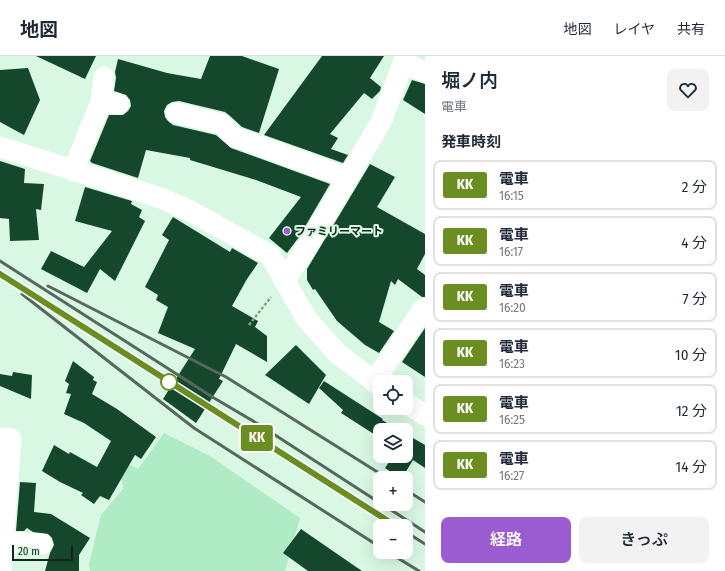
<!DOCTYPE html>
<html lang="ja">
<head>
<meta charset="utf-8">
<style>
  body { margin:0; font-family:"Fira Sans Condensed","Noto Sans JP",sans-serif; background:#f2f2f3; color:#1f2937; height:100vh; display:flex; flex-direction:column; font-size:15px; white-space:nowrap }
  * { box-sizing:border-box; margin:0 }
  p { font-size:13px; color:#747a83 }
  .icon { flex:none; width:22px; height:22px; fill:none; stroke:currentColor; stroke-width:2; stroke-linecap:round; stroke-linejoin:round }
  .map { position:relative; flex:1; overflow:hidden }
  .drawer { display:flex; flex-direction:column; background:#fff; width:300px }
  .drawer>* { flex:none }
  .badge { padding:0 8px; border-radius:3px; font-size:14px; line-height:26px }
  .tools { position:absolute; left:373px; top:319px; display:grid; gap:8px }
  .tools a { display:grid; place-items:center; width:40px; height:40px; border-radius:8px; background:#fff; box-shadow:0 4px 16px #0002; font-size:20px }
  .scale { position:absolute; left:12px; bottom:10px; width:61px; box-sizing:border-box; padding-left:4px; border:2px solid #18241d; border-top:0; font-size:11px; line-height:14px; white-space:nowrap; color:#18241d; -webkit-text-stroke:3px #d9f8e3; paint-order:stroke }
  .map>.badge { position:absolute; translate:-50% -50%; box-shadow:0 0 0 2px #fff }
  h2 { padding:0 16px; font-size:15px; line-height:36px }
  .round { display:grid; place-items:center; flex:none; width:42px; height:42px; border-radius:8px; background:#f2f2f3 }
  .summary { display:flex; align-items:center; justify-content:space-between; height:68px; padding:0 16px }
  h1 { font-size:19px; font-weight:600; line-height:30px }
  .button { display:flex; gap:8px; margin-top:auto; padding:8px 16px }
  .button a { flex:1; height:46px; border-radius:8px; background:#9b5bd1; color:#fff; font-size:16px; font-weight:600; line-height:46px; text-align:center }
  .button a+a { background:#f2f2f3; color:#1f2937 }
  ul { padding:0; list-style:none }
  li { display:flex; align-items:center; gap:12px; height:50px; margin:0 8px 6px; padding:0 8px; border:2px solid #e0e1e3; border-radius:8px }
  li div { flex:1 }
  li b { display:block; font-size:15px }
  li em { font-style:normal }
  li .badge { min-width:44px; font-weight:700; text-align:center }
  header { display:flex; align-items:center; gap:24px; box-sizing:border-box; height:56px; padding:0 20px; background:#fff; border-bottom:1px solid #e0e1e3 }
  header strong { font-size:19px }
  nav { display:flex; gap:22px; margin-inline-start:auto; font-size:14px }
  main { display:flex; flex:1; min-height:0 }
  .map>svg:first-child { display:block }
  .green { fill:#afebc5 }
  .building { fill:#15472d }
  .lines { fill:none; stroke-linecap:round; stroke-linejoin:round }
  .path { stroke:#869d8e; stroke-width:2.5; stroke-dasharray:3 2; stroke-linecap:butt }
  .minor { stroke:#fff; stroke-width:21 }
  .rail { stroke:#56685c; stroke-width:3 }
  .line-casing { stroke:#fff; stroke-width:9 }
  .line { stroke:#6b8e23; stroke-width:6 }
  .poi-dot { fill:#9b5bd1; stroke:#d9f8e3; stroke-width:1.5 }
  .stop-dot { fill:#fff; stroke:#6b8e23; stroke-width:2 }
  .labels { text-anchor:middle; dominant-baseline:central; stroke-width:4; stroke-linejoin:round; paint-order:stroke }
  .poi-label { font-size:11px; font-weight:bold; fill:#18241d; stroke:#d9f8e3; text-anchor:start }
</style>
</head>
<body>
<header>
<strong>地図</strong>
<nav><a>地図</a><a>レイヤ</a><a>共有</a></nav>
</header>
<main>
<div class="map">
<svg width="425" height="515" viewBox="0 0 425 515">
  <rect width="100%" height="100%" fill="#d9f8e3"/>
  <path class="green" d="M164,377L210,400L300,462L285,515H90L89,508L101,459L123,433L120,414L126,407L138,413Z"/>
  <g class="building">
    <path d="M36,0H96L85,23Z"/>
    <path d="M210,0H242L279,13L259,77L242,71L230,60L225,56L179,45L172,46L167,49L164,55L165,61L168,65L173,69L216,79L231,92L330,128L299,181L287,197L269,182L301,141L256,124L190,104V102L146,94L138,122L92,107L90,105L109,59H123L128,55L131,50L130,44L126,39L114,35L116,22L115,16L118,3L167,17L201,23Z"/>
    <path d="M322,0H384L370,22L381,31L380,35L372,43L364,37L330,78L338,82L331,93L348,99L343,107L264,79Z"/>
    <path d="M28,12L40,44L24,79L0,66V14Z"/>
    <path d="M412,24L425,28V58L403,44Z"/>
    <path d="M0,105L25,113L24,127L44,128L41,154L36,153L39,184L10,185L9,163L0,162Z"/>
    <path d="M370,108L395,121L377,151L425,178V198L417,213L425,219V241H422L398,223L395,229L391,225L379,266L394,275L379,297L365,289L337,265L315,233L313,234L307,224V213Z"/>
    <path d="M85,131L132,145L131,148L142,154L139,161L145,165L115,225L100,213L87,237L41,213L51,195L84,211L112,175L75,165Z"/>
    <path d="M173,161L230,196L232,192L258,207L247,223L232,250L258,265L255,271L267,280V306L236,288L219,323L223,325L196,367L163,343L195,293L158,277L168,251L156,244L158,239L145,231L169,184L162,179Z"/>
    <path d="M425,272V321L402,306Z"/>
    <path d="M296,289L326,319L309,348L265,319Z"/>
    <path d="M73,305L94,321L93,324L97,326L92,338L117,353L156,381L141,403L135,399L109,444L100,440L94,448L81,439L83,437L60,426L42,415L54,389L69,398L70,396L97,411L111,385L84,367L64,358L71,338L66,337L69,328L65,325Z"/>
    <path d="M13,316L32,319L31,343L0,330V318L12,320Z"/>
    <path d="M324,325L383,363L382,364L399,374H380V382L341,357L343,354L319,332Z"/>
    <path d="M406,378L425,389V412L413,404L402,422H400L385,412L393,400H406Z"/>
    <path d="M20,426L36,427L34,456L51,458L90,482L79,499V515H45L50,497L54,489L52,482L48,478L33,476L27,472L24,475H16Z"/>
    <path d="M301,473L362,515H308L283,497Z"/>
  </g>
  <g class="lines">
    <path class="path" d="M249,269L271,241"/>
    <g class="minor">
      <path d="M403,7L425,16"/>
      <path d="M101,46L119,48"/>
      <path d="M176,57L222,68L235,81L348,122"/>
      <path d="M0,91L158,141L188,154L270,199L306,262L337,297L380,330"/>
      <path d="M73,115L101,46L104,21"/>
      <path d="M284,225L305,194L381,66L406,0"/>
      <path d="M374,326L423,253"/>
      <path d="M406,347L425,359"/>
      <path d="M0,382L11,383L1,515"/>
      <path d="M4,486L42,488"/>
    </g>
    <g class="rail">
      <path d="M0,205L214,342L258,368L380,447"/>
      <path d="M0,218L396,470"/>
      <path d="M48,230L226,321L387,422"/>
      <path d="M22,238L194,372L380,491"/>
      <path d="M406,434L425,446"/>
      <path d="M382,448L425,476"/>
      <path d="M406,476L425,488"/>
      <path d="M388,496L419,515"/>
    </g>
  </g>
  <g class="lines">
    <g class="line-casing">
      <path id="line" d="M0,218L396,470"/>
    </g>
    <use href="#line" class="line"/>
  </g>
  <circle class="poi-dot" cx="287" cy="175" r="4"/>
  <circle class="stop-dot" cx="169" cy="326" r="8"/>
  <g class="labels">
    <g class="poi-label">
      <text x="295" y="175">ファミリーマート</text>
    </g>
  </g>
</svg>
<div class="tools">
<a><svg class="icon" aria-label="locate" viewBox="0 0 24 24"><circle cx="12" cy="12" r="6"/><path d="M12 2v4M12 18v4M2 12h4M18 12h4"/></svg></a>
<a><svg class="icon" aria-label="layers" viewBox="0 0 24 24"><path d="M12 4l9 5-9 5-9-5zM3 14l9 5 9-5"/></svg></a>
<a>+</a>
<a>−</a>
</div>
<div class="scale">20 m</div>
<b class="badge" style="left:257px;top:382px;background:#6b8e23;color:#fff">KK</b>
</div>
<section class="drawer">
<div class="summary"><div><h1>堀ノ内</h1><p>電車</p></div><a class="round"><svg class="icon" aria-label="heart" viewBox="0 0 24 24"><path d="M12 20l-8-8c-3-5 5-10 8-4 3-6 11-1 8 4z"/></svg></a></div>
<h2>発車時刻</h2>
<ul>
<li><span class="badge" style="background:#6b8e23;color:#fff">KK</span><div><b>電車</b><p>16:15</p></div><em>2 分</em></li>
<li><span class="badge" style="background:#6b8e23;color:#fff">KK</span><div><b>電車</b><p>16:17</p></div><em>4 分</em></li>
<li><span class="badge" style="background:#6b8e23;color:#fff">KK</span><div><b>電車</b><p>16:20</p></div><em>7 分</em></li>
<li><span class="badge" style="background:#6b8e23;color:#fff">KK</span><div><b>電車</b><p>16:23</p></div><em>10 分</em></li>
<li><span class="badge" style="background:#6b8e23;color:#fff">KK</span><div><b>電車</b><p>16:25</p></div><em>12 分</em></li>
<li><span class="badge" style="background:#6b8e23;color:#fff">KK</span><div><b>電車</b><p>16:27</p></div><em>14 分</em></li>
</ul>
<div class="button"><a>経路</a><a>きっぷ</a></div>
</section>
</main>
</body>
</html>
